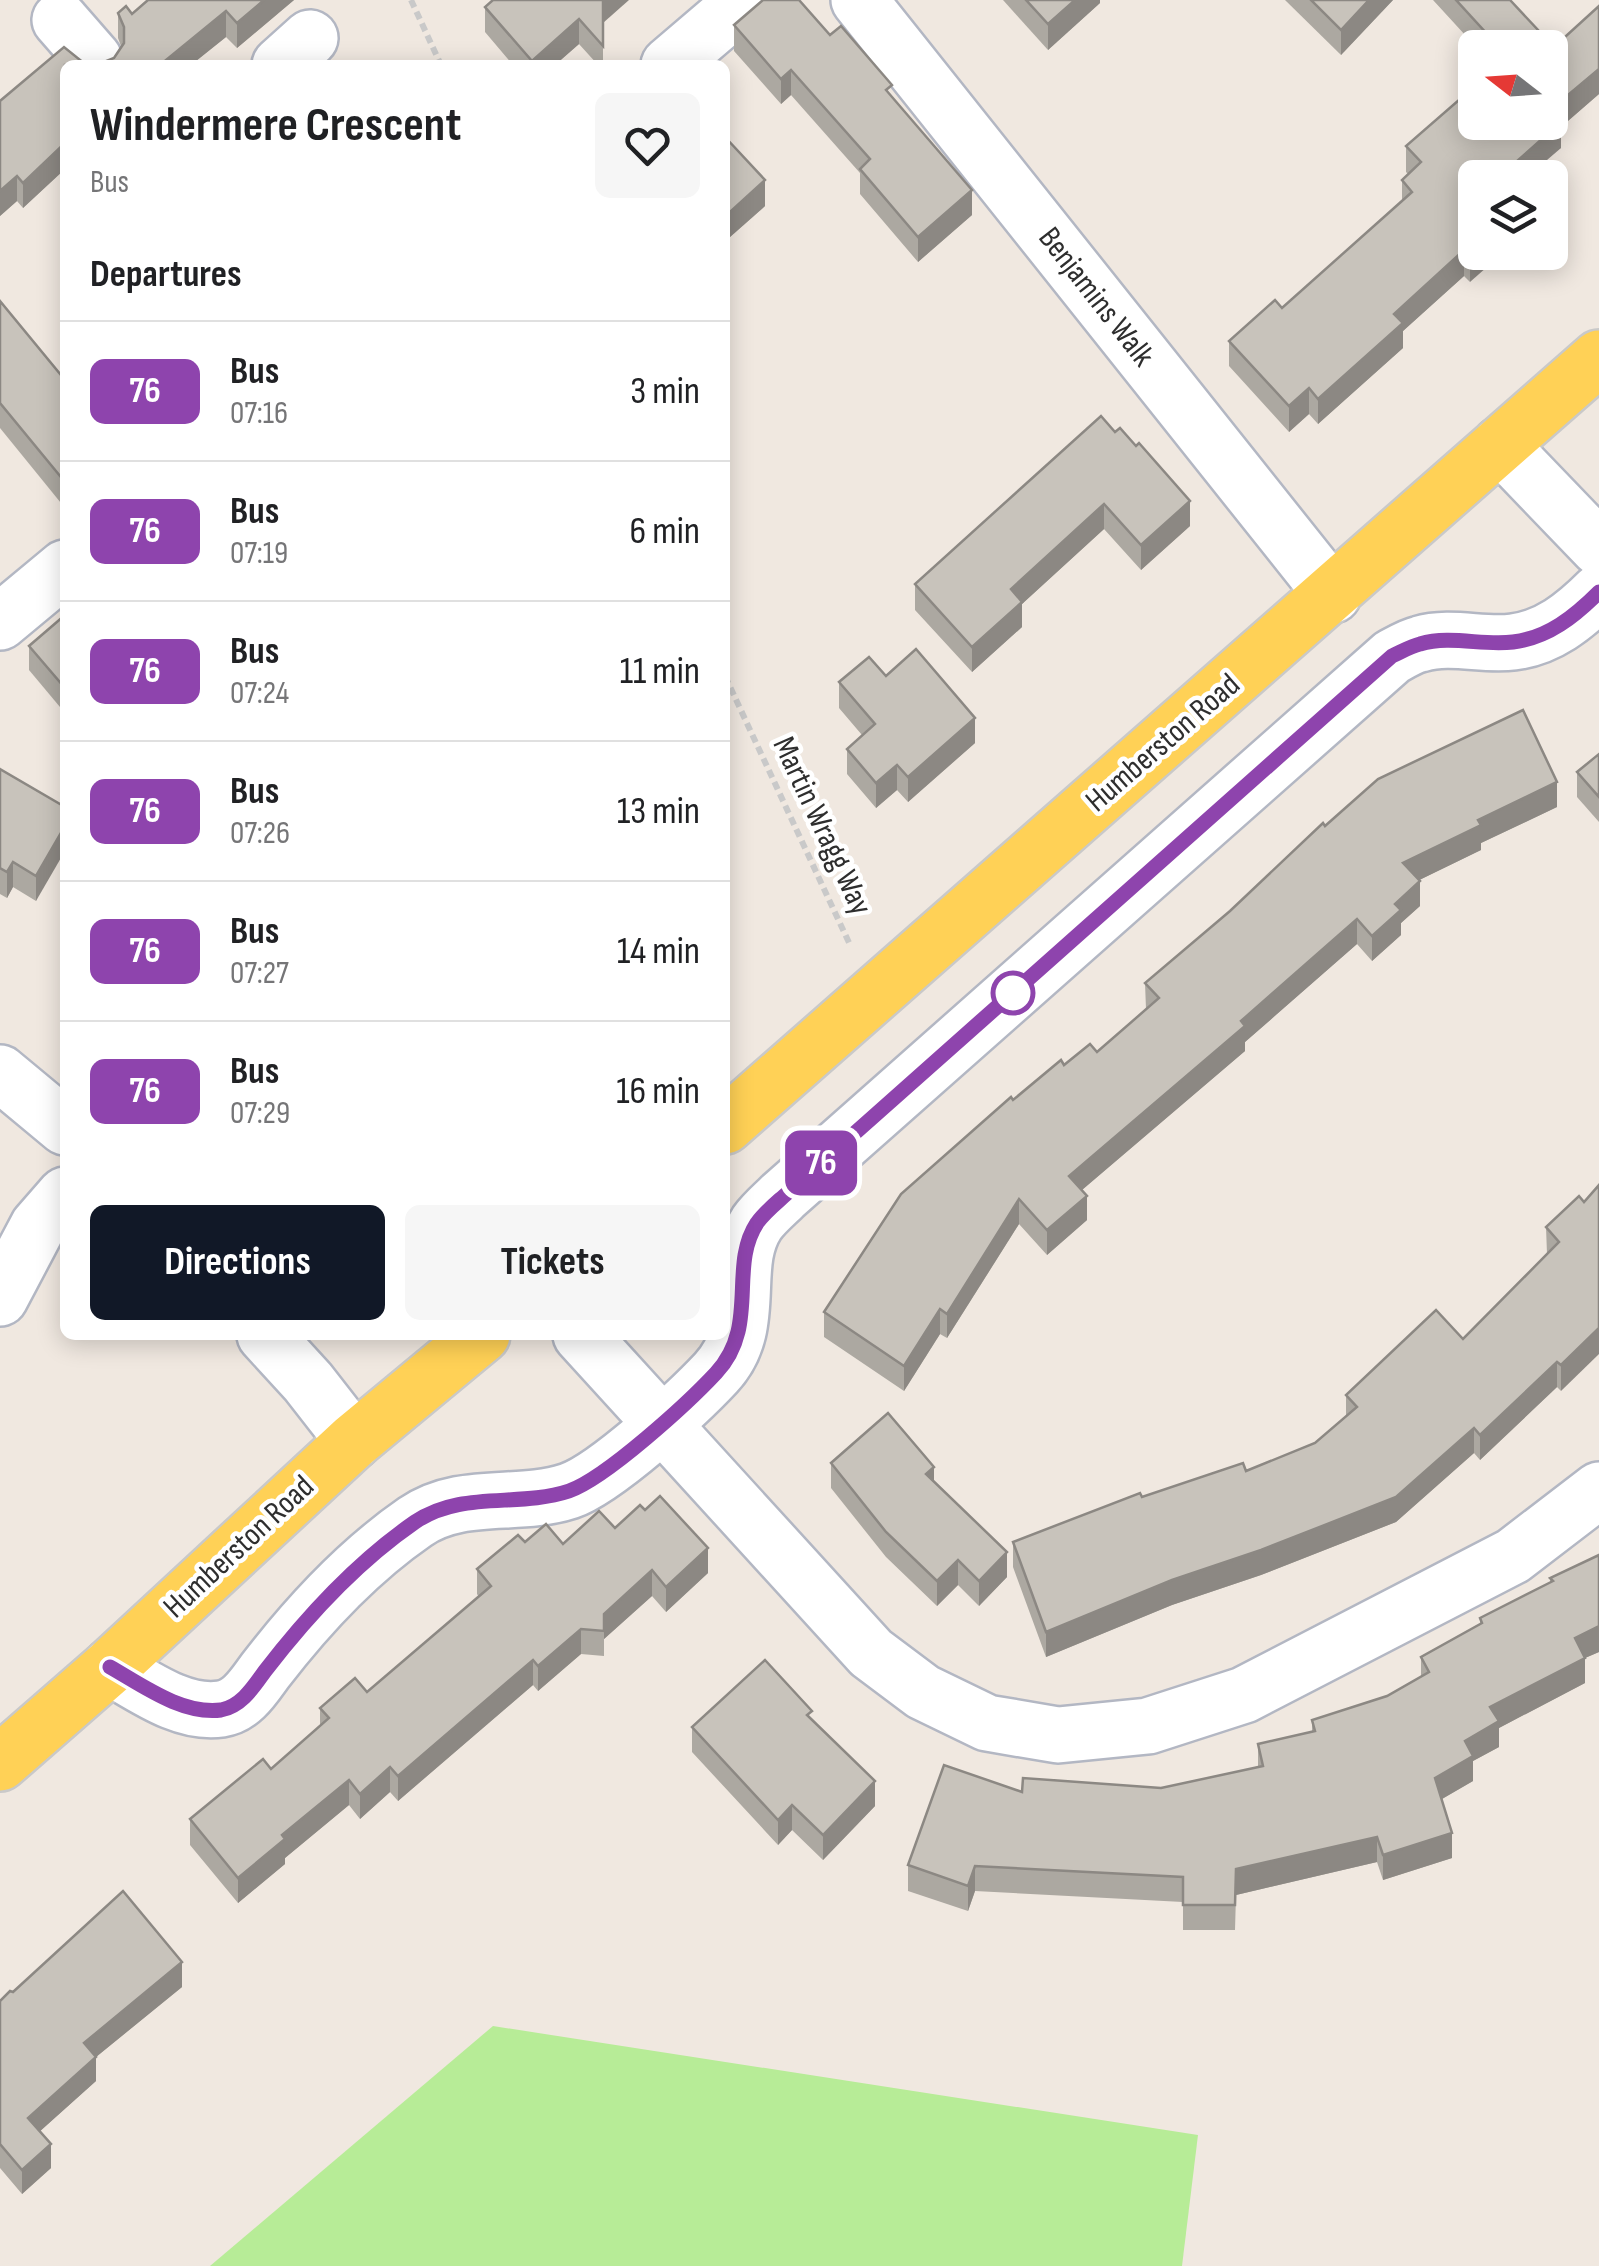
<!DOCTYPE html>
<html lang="en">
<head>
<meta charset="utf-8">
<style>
  body { margin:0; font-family:"Sofia Sans Condensed",sans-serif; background:#f6f6f6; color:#202124; height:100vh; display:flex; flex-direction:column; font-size:38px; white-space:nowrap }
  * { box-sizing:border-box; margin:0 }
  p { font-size:32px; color:#757577 }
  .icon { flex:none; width:55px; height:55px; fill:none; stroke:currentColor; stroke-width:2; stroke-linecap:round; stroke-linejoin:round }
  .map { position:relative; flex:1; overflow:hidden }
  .drawer { position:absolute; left:60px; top:60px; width:670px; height:1280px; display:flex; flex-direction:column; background:#fff; border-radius:15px; box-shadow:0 5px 25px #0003 }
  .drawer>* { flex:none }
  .badge { padding:0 20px; border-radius:15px; font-size:35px; line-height:65px }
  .needle { width:65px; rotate:287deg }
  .controls { position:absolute; left:1458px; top:30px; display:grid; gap:20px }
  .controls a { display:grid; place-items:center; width:110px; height:110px; border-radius:15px; background:#fff; box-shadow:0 5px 25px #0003; font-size:50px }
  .map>.badge { position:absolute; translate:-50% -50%; box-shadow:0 0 0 5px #fff }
  h2 { padding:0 30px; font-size:38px; line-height:90px }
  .round { display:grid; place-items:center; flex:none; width:105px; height:105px; border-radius:15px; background:#f6f6f6 }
  .headline { display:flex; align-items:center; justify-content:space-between; height:170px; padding:0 30px }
  h1 { font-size:48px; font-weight:700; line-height:75px }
  .primary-button { display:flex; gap:20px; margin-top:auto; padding:20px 30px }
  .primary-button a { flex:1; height:115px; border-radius:15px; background:#111827; color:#fff; font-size:40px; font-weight:700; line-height:115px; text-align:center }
  .primary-button a+a { background:#f6f6f6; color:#202124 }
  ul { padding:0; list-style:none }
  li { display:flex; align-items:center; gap:30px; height:140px; padding:0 30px; border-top:2px solid #e0e0e0 }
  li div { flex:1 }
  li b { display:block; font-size:38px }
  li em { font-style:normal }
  li .badge { min-width:110px; font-weight:700; text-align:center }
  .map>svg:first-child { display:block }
  .grass { fill:#b7ec97 }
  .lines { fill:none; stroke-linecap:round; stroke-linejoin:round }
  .minor-casing { stroke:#b3b7c3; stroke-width:60 }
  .major-casing { stroke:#c9c9c9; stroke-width:60 }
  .path { stroke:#c9c9c9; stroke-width:6; stroke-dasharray:8 5; stroke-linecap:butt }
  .minor { stroke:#fff; stroke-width:55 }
  .major { stroke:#ffd156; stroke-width:55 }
  .wall { fill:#aca8a1 }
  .shaded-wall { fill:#8c8883 }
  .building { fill:#c8c3bb; stroke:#8c8883; stroke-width:2.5 }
  .line-casing { stroke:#fff; stroke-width:22 }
  .line { stroke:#8e44ad; stroke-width:15 }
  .stop-dot { fill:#fff; stroke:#8e44ad; stroke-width:5 }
  .labels { text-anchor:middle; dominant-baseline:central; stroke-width:9; stroke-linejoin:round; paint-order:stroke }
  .street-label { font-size:32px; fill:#2e2e2e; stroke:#fff }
</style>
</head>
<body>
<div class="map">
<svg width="1599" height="2266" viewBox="0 0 1599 2266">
  <rect width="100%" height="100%" fill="#f0e8e0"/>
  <path class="grass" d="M493,2026L1198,2135L1182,2266H210Z"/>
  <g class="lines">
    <g class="minor-casing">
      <g id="minor">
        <path d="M859,0L1333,595"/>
        <path d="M60,20L94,59"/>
        <path d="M280,65L310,38"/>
        <path d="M669,65L745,0"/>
        <path d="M1500,445L1599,548"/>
        <path d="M0,622L65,568"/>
        <path d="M0,1073L65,1127"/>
        <path d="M0,1298L38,1226L65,1195"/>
        <path d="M265,1335L308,1382L354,1441"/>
        <path d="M581,1335L871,1653L923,1692L987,1723L1058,1735L1148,1726L1244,1695L1513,1556L1599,1490"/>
        <path d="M110,1667C142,1685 182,1715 221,1709C242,1706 254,1686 265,1671C308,1615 357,1562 415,1522C462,1490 518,1508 569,1491C605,1479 688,1403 716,1373C760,1326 728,1267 757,1223C764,1213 775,1204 783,1196L1392,657C1401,652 1411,646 1420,644C1451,635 1483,646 1513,642C1548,638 1575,616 1599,592"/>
      </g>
    </g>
    <g class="major-casing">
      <g id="major">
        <path d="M725,1126L1599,358"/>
        <path d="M0,1763L110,1667L354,1441L482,1335"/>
      </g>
    </g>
    <g class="path">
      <path d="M411,0L441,65"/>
      <path d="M725,676L851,947"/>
    </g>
    <use href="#minor" class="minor"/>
    <use href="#major" class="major"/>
  </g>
  <g class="wall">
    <path d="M148,0H294L237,48L226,37L191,65H65V169L23,208L17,201L0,216V101L64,47L85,64H99L114,58L121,46L118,38V13L126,6L132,14Z"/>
    <path d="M1003,0H1100V3L1048,50Z"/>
    <path d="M1285,0H1393L1341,55Z"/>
    <path d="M1433,0H1510L1554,47L1599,6V94L1561,127V148L1475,178L1470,282L1464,276L1403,331V348L1318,424L1309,414L1289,432L1229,366V341L1282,308L1402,201V180L1408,174L1406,172V146L1471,89V75L1475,72V122L1550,48H1477Z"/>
    <path d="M485,7L603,23V65H598L579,44L555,65H513L485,32Z"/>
    <path d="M734,25L830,35L892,98L972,215L918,262L860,194V173L791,95L781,104L734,51Z"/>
    <path d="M725,137L765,206L730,237L725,231Z"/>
    <path d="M0,301L65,380V508L0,428Z"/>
    <path d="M1101,416L1190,526L1141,570L1104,529L1022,604V627L972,672L915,610V584Z"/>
    <path d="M65,615V713L29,670V646Z"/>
    <path d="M886,676L975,743L908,802L897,790L876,808L847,774V749L862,735L839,708V682Z"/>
    <path d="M1599,754V822L1577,797V772Z"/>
    <path d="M0,769L65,807L36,901L13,887L7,898L0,894Z"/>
    <path d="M1557,807L1481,843V850L1419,880L1420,906L1401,923V935L1372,961L1357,944L1245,1042V1051L1082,1190L1087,1220L1047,1255L1019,1224L947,1338L940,1334L904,1391L824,1337V1312L1013,1100L1064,1065L1097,1052L1146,1009L1145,983L1230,911L1325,826Z"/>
    <path d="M1579,1196L1561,1391L1557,1387L1480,1460L1474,1453L1396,1522L1261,1575L1172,1605L1046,1657L1013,1567V1542L1142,1497L1246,1471L1315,1443L1346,1417V1395L1463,1339L1547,1254L1546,1227Z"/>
    <path d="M831,1463L934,1482L1007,1577L979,1606L958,1585L937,1606L886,1557L831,1488Z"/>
    <path d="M615,1528L708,1573L666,1612L652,1596L604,1639V1656L581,1654L538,1691L533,1685L398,1801L390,1792L360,1819L349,1805L285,1858V1864L238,1903L190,1845V1819L271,1769L320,1725V1708L367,1692L479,1597L477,1594V1569L525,1542L563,1544Z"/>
    <path d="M1599,1555V1652L1585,1658V1683L1499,1728V1747L1473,1761V1781L1442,1799L1452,1858L1383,1880L1377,1862L1236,1895L1235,1930H1183V1902L975,1891L968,1911L908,1891V1865L1022,1792L1161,1788L1258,1767V1744L1312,1732V1720L1387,1696L1421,1677V1657L1480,1624V1618L1550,1582V1578Z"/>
    <path d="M812,1719L875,1806L823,1860L792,1830L778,1845L692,1752V1727Z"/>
    <path d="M182,1987L96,2057V2081L40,2131L51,2168L22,2194L0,2168V2001L13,1992Z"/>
  </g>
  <g class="shaded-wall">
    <path d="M264,0H294L237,48V23Z"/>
    <path d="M603,0H629L603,23Z"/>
    <path d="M1075,0H1100V3L1048,50V24Z"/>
    <path d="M1369,0H1393L1341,55V30Z"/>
    <path d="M226,11V37L191,65H160Z"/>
    <path d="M579,19V44L555,65H532V61Z"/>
    <path d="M1599,69V94L1561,127V148L1526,178H1498L1550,110Z"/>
    <path d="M791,70V95L781,104V79Z"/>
    <path d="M65,143V169L23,208V183Z"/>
    <path d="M17,176V201L0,216V191Z"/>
    <path d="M765,180V206L730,237V212Z"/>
    <path d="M972,190V215L918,262V237Z"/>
    <path d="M1464,250V276L1403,331V348L1318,424V399L1394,314Z"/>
    <path d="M1475,252H1504L1470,282V257Z"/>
    <path d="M1309,388V414L1289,432V406Z"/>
    <path d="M1190,501V526L1141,570V545Z"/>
    <path d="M1104,504V529L1022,604V627L972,672V647L1011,589Z"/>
    <path d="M975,718V743L908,802V777Z"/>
    <path d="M897,765V790L876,808V783Z"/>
    <path d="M1557,782V807L1481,843V850L1403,888V863L1478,820Z"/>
    <path d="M65,826V851L36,901V876Z"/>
    <path d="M13,862V887L7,898V872Z"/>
    <path d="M1420,881V906L1401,923V935L1372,961V936L1395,904Z"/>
    <path d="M1357,919V944L1245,1042V1051L1069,1201V1176L1241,1021Z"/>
    <path d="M1087,1196V1220L1047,1255V1230Z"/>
    <path d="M1019,1199V1224L947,1338V1314Z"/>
    <path d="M940,1309V1334L904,1391V1366Z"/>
    <path d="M1599,1328V1354L1561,1391V1365Z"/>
    <path d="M1557,1362V1387L1480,1460V1435Z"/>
    <path d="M1474,1428V1453L1396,1522L1261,1575L1172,1605L1046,1657V1632Z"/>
    <path d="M934,1467V1493L926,1474Z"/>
    <path d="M708,1548V1573L666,1612V1587Z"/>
    <path d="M1007,1552V1577L979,1606V1581Z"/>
    <path d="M958,1560V1585L937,1606V1581Z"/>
    <path d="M652,1570V1596L604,1639V1614Z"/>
    <path d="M1599,1626V1652L1585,1658V1683L1499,1728V1747L1473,1761V1781L1435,1803V1778L1490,1707L1575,1638Z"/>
    <path d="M581,1629V1654L538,1691V1666Z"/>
    <path d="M533,1660V1685L398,1801V1776Z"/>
    <path d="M390,1767V1792L360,1819V1794Z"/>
    <path d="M349,1780V1805L285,1858V1864L238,1903V1878L282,1835Z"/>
    <path d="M875,1781V1806L823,1860V1835Z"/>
    <path d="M792,1805V1830L778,1845V1820Z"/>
    <path d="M1452,1833V1858L1383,1880V1855Z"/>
    <path d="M1377,1837V1862L1236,1895V1869Z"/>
    <path d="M975,1866V1891L968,1911V1886Z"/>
    <path d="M182,1962V1987L96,2057V2081L28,2142V2118L84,2043Z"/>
    <path d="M51,2144V2168L22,2194V2170Z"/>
  </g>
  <g class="building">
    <path d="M148,0H264L237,23L226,11L160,65H65V143L23,183L17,176L0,191V101L64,47L85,64H99L114,58L124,43V27L118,13L126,6L132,14Z"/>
    <path d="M493,0H603V46L579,19L532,61L485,7Z"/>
    <path d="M763,0H799L830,35L841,26L892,85L886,90L972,190L918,237L860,169L870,159L791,70L781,79L734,25Z"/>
    <path d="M1026,0H1075L1048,24Z"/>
    <path d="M1311,0H1369L1341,30Z"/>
    <path d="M1456,0H1510L1554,47L1599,6V69L1550,110L1561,122L1498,178H1475V252L1470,257L1464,250L1394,314L1403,323L1318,399L1309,388L1289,406L1229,341L1275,300L1282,308L1412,192L1402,180L1421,162L1406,146L1475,86V122H1550V48H1500Z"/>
    <path d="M725,137L765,180L730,212L725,206Z"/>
    <path d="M0,301L65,380V482L0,403Z"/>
    <path d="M1101,416L1115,432L1120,428L1136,446L1139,443L1190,501L1141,545L1104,504L1011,589L1022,602L972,647L915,584Z"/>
    <path d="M65,615V688L29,646Z"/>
    <path d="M916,649L975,718L908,777L897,765L876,783L847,749L875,724L839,682L869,657L886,676Z"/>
    <path d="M1523,710L1557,782L1478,820L1481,825L1403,863L1420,881L1395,904L1401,910L1372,936L1357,919L1241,1021L1245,1026L1069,1176L1087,1196L1047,1230L1019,1199L947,1314L940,1309L904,1366L824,1312L901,1194L1011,1097L1013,1100L1061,1060L1064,1065L1090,1044L1097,1052L1159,998L1145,983L1230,911L1323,823L1325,826L1378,779Z"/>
    <path d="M1599,754V797L1577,772Z"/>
    <path d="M0,769L65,807V826L36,876L13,862L7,872L0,868Z"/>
    <path d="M1599,1185V1328L1561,1365L1557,1362L1480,1435L1474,1428L1396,1497L1261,1550L1172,1580L1046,1632L1013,1542L1140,1493L1142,1497L1243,1463L1246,1471L1315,1443L1357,1407L1346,1395L1436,1310L1463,1339L1559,1242L1546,1227L1579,1196L1584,1202Z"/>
    <path d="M888,1413L934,1467L926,1474L1007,1552L979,1581L958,1560L937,1581L886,1532L831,1463Z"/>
    <path d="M660,1496L708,1548L666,1587L652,1570L604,1614V1631L581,1629L538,1666L533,1660L398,1776L390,1767L360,1794L349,1780L282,1835L285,1839L238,1878L190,1819L263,1759L271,1769L329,1718L320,1708L355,1678L367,1692L491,1586L477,1569L518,1535L525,1542L546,1524L563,1544L599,1511L615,1528L640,1505L645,1510Z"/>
    <path d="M1599,1555V1626L1575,1638L1585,1658L1490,1707L1499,1721L1465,1741L1473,1756L1435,1778L1452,1833L1383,1855L1377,1837L1236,1869L1235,1905H1183V1877L975,1866L968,1886L908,1865L944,1765L1022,1792L1023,1778L1161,1788L1263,1766L1258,1744L1315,1731L1312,1720L1387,1696L1429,1672L1421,1657L1482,1623L1480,1618L1553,1581L1550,1578Z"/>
    <path d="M765,1660L812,1711L807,1715L875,1781L823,1835L792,1805L778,1820L692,1727Z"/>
    <path d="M123,1891L182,1962L84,2043L96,2057L28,2118L51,2144L22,2170L0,2144V2001L10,1991L13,1992Z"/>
  </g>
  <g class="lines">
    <g class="line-casing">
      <path id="line" d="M110,1667C142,1685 182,1715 221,1710C242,1706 254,1686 265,1671C308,1615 357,1562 415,1522C462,1490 518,1508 569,1491C606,1478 688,1403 716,1373C760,1326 728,1267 757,1223C764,1213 775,1204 784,1196L1392,656C1401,652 1411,646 1420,644C1451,635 1483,646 1513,642C1548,638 1575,616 1599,592"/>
    </g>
    <use href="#line" class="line"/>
  </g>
  <circle class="stop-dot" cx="1013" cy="993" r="20"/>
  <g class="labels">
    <g class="street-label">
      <text transform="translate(1096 297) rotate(52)">Benjamins Walk</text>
      <text transform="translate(1163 743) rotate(-41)">Humberston Road</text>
      <text transform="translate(822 826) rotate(65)">Martin Wragg Way</text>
      <text transform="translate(239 1547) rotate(-43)">Humberston Road</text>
    </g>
  </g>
</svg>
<div class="controls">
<a><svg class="needle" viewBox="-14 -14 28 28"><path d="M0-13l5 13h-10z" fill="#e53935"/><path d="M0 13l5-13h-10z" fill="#757577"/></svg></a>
<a><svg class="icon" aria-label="layers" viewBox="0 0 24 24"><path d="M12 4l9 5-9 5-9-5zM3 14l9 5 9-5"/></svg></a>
</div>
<b class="badge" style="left:821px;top:1163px;background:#8e44ad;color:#fff">76</b>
<section class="drawer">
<div class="headline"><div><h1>Windermere Crescent</h1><p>Bus</p></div><a class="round"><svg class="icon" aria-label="heart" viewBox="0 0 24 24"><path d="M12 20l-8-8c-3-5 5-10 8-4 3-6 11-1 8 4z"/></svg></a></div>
<h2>Departures</h2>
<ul>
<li><span class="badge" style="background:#8e44ad;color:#fff">76</span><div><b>Bus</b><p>07:16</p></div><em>3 min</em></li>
<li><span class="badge" style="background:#8e44ad;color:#fff">76</span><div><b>Bus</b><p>07:19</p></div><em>6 min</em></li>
<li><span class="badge" style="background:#8e44ad;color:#fff">76</span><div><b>Bus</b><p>07:24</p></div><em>11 min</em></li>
<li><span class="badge" style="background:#8e44ad;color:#fff">76</span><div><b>Bus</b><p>07:26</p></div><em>13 min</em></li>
<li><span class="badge" style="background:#8e44ad;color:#fff">76</span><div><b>Bus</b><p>07:27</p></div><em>14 min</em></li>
<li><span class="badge" style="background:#8e44ad;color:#fff">76</span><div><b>Bus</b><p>07:29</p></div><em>16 min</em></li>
</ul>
<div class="primary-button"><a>Directions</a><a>Tickets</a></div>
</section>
</div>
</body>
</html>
